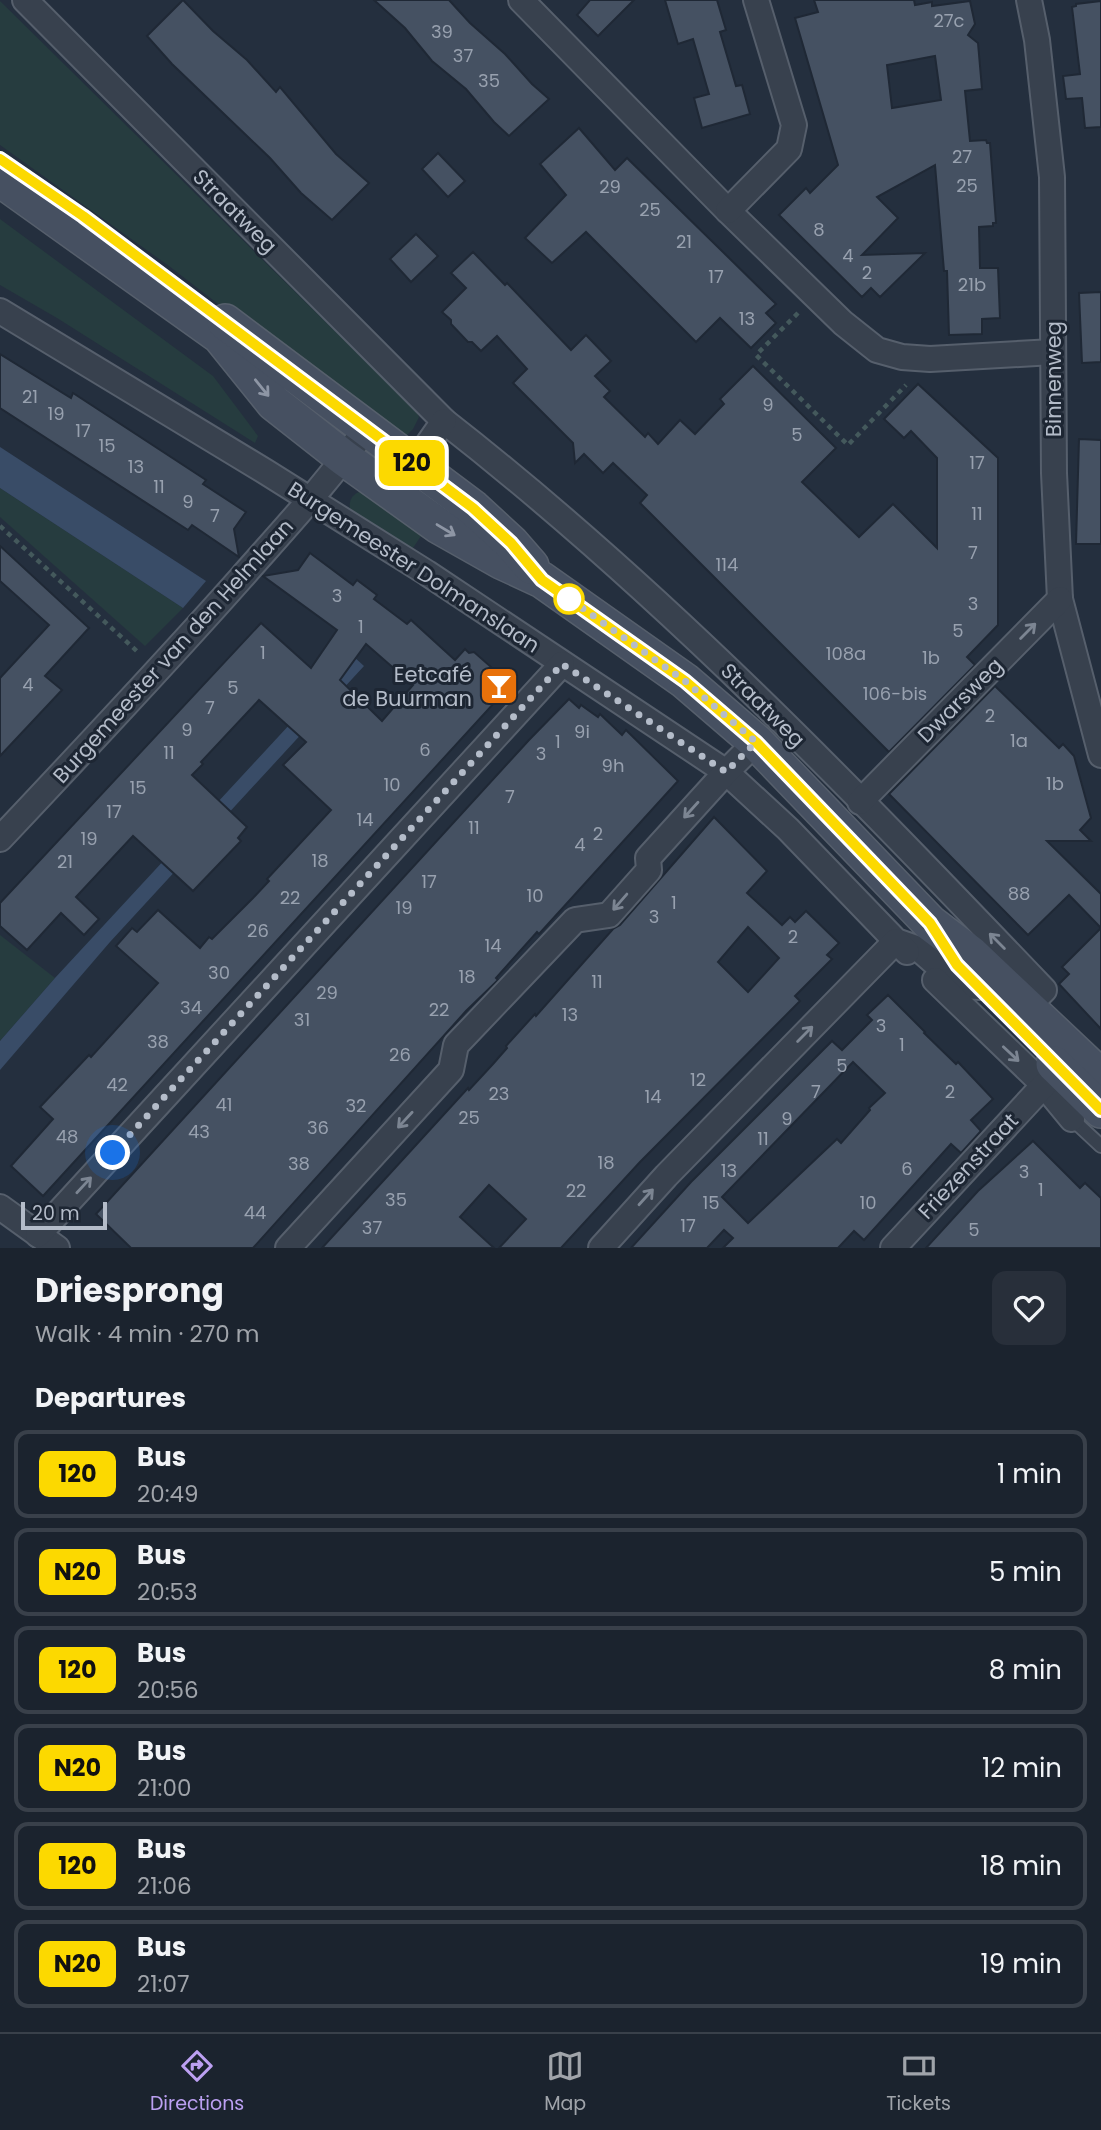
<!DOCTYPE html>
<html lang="en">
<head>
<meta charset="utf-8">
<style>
  body { margin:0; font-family:Poppins,sans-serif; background:#282f3a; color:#f1f3f6; height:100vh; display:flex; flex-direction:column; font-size:26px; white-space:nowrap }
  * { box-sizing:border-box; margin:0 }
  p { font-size:23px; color:#a0a4aa }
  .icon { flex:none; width:38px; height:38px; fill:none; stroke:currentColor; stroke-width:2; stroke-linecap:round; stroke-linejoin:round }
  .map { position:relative; height:1248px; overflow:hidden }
  .drawer { display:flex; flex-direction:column; background:#1b232e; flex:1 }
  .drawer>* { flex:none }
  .badge { padding:0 14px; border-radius:10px; font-size:24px; line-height:46px }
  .scale { position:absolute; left:21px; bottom:18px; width:86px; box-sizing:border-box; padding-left:7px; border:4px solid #b4bcc9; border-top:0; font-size:19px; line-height:24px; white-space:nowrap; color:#b4bcc9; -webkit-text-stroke:5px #1d2633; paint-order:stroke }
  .you { position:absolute; width:35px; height:35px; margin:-18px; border:5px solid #fff; border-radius:50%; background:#1a73e8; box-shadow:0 0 0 10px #1a73e833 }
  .map>.badge { position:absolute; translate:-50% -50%; box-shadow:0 0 0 4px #fff }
  h2 { padding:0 35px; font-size:26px; line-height:63px }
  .round { display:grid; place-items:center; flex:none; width:74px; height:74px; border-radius:14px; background:#282f3a }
  .head { display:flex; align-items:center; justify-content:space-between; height:119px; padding:0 35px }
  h1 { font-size:33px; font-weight:700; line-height:52px }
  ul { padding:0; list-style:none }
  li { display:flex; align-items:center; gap:21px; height:88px; margin:0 14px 10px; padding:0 21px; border:4px solid #39404a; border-radius:14px }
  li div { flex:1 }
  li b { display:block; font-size:26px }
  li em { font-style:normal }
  li .badge { min-width:77px; font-weight:700; text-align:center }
  .tabs { display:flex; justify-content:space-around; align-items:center; height:98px; border-top:2px solid #39404a; background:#1b232e; font-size:19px; color:#a0a4aa }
  .tabs a { display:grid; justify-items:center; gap:4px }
  .tabs .current { color:#bca0f2 }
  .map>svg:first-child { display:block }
  .green { fill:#263c3f }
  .water { fill:#394c67 }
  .building { fill:#455162; stroke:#1f2835; stroke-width:2; fill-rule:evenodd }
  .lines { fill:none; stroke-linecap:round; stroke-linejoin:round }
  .lane-casing { stroke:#565f6c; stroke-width:16 }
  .street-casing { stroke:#565f6c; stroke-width:28 }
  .secondary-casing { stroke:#565f6c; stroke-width:38 }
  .path { stroke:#44595c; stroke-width:4.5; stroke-dasharray:5 5; stroke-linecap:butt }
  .lane { stroke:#38414e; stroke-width:12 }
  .street { stroke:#38414e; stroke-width:24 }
  .secondary { stroke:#465061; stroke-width:35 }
  .oneway { stroke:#8e96a5 }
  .oneway2 { stroke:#7c8592 }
  .line-casing { stroke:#fff; stroke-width:16 }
  .line { stroke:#fcd900; stroke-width:10 }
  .walk { stroke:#b4bcc9; stroke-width:7; stroke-dasharray:0 12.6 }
  .stop-dot { fill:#fff; stroke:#fcd900; stroke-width:3.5 }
  .labels { text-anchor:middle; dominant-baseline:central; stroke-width:6; stroke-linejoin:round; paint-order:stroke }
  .number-label { font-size:18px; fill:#98a1af }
  .street-label { font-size:21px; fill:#b4bcc9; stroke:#1d2633 }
  .poi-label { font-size:21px; fill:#b4bcc9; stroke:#1d2633; text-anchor:end }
</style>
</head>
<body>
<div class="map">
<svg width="1101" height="1248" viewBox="0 0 1101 1248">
  <rect width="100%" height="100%" fill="#242f3e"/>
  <g class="green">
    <path d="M0,1L351,347L414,407L419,417L413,429L404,438L364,417L169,266L0,145Z"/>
    <path d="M0,219L213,376L258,436L255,443L57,318L0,285Z"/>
    <path d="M0,488L183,608L145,646L0,517Z"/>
    <path d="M359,492L372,495L423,533L411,551L350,511C349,502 350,496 359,492Z"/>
    <path d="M0,935L55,978L0,1041Z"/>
  </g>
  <g class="water">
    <path d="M0,447L206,581L183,608L0,488Z"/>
    <path d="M353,656L364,666L110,942L0,1070V1041L55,978Z"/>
  </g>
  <g class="building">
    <path d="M183,0L213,31L247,60L276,92L280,87L336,154L369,183L332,220L301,193L270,158L172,64L147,36Z"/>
    <path d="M374,0H449L470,23L505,54L532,84L549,99L509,136L494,122L466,89L432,61L405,28Z"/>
    <path d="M590,0H634L598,36L577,15Z"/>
    <path d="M665,0H717L726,30L720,32L736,86L742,85L750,114L702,128L694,98L709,94L693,39L678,44Z"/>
    <path d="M814,0H914L915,5L932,2V6L970,1L975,24L968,35L978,43L982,89L965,91L970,141L986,140L987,143H990L996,223H993V226L979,227L980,268H998L1000,318L982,319V334L949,335L947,271H944L935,165L877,197L898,218L862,255L925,253L880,297L871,288L862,297L779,215L806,188L810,193L838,165L795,18L818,12ZM935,56L941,100L892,108L887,65Z"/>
    <path d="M1101,1V127L1085,128L1082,98L1066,99L1063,76L1080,74L1072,7L1076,6V4Z"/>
    <path d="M579,128L615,170L627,158L776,304L766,313L776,323L751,348L720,318L696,342L586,232L552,263L525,238L566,195L540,164Z"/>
    <path d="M438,153L465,181L448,197L422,169Z"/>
    <path d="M416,234L438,256L411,282L390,259Z"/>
    <path d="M473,252L505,285L507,283L571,350L586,335L611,361L595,376L610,391L604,397L645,437L648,433L658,444L680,420L695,434L724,404L720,399L753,366L836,448L802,482L859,537L893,504L937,548V458L911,431L904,438L884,419L918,384L998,458V625L967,657L975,665L889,752L640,503L647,495L613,463L603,473L584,454L575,463L573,443L513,383L527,369L497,336L481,351L472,342H468L451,324V320L442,312L466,288L451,273Z"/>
    <path d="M1101,292V362L1082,363L1079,293Z"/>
    <path d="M0,354L71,398L73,393L206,480L203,484L246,512L234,529L239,557L192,525L188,530L0,408Z"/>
    <path d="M1079,439L1101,440V544H1076Z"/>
    <path d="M0,546L89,628L45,676L62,690L0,756V678L49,625L0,581Z"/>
    <path d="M310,553L353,585L357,580L377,595L374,599L407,624L411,620L455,660L465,649L469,653L474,652L499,674L495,679L506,690L43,1196L11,1166L53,1119L40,1107L89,1055L91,1057L158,983L116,946L132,928L137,932L158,910L200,948L209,937L212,939L253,898L269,881L267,879L331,810L283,765L306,742L259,700L201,762L203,764L192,775L247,827L238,838L241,841L193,891L133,836L76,897L99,919L84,935L61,913L27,950L0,926V903L261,623L311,668L337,630L263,576L298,570ZM366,644L413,685L382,721L340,680Z"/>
    <path d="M995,686L1059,748L1063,744L1074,756L1091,818L1080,830L1091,841H1047L1101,894V928L1069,895L1028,935L889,794Z"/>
    <path d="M569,699L579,708L581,705L598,717L600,714L622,735L626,730L678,781L539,934L537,932L496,978L498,980L466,1011L253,1248H131L96,1214L529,740Z"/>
    <path d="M714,817L767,871L747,893L782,925L790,917L795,922L806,911L839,943L827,955L832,959L795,996L800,1001L640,1162L561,1248H499L526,1219L489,1185L460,1217L494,1248H322L468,1088L469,1090L493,1064L507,1048L506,1046L535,1014L536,1016L613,929L620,925ZM748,927L779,958L748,992L718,962Z"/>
    <path d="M1101,928V1029L1059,984L1069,974L1062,967Z"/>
    <path d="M888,995L925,1032L924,1033L956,1064L958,1062L993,1099L971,1120L981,1131L961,1153L951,1144L864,1240L854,1231L838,1248H723L733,1238L724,1230L707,1248H631L691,1182L832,1041L842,1050L872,1020L867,1015ZM853,1062L885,1093L869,1108L870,1110L841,1143L837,1139L748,1223L722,1197Z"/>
    <path d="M1033,1141L1080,1188L1085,1183L1101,1198V1248H926L978,1191Z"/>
  </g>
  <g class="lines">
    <g class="lane-casing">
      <path id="lane" d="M1072,1119L1101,1146"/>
    </g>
    <g class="street-casing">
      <g id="street">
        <path d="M25,0L444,421C662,591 854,791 1044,990L1026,1008"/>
        <path d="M521,0L728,211L843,323L877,350L902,357L930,359L1053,352"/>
        <path d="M1029,0L1037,40L1052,177L1054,473L1060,599L1101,755"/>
        <path d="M728,211L789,149L794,125L756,0"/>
        <path d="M0,311L266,472L427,573L726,772L788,829L896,941L919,949L961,986L980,987"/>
        <path d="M393,494L444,421"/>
        <path d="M860,802L1060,599"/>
        <path d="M0,839C82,752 163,666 241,578C285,528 329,481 367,427"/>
        <path d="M935,980L1044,1085L1072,1119"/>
        <path d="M0,1207L57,1248"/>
        <path d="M38,1235L562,664"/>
        <path d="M288,1248L451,1070L456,1045L575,920L609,915L649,870L648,858L726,772L756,742"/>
        <path d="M601,1248L666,1176L896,941L907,952"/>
        <path d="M893,1248L1044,1085"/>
      </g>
    </g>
    <g class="secondary-casing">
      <g id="secondary">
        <path d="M0,179L220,336L274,403L344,458L439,526L501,561L542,580L685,681L756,742L930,923L971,954L1101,1077"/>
        <path d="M225,322L473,508L511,543L531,566"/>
        <path d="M1054,1064L1101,1110"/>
      </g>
    </g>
    <g class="path">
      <path d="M798,313L756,355L848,445L906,385"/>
      <path d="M0,526L140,654"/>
    </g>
    <use href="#lane" class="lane"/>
    <use href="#street" class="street"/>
    <use href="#secondary" class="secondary"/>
  </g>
  <defs><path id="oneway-shaft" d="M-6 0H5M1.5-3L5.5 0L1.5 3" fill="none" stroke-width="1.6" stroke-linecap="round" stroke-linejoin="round" transform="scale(1.75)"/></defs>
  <g class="oneway">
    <use href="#oneway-shaft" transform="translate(262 388) rotate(51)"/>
    <use href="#oneway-shaft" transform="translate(446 530) rotate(31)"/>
  </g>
  <g class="oneway2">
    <use href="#oneway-shaft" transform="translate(1028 631) rotate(-45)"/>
    <use href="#oneway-shaft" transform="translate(691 810) rotate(132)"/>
    <use href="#oneway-shaft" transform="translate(620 902) rotate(131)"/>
    <use href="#oneway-shaft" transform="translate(997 941) rotate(-135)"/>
    <use href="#oneway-shaft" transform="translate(805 1034) rotate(-45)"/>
    <use href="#oneway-shaft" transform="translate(1011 1054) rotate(43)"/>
    <use href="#oneway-shaft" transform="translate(405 1120) rotate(133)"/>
    <use href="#oneway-shaft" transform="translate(84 1185) rotate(-47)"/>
    <use href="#oneway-shaft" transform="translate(646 1197) rotate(-48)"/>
  </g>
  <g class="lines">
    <g class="line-casing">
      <path id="line" d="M0,159L83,216L473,508L511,543L542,580L685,681L756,742L930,923L957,965L1101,1110"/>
    </g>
    <use href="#line" class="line"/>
    <path class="walk" d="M113,1153L562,664L726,772L756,742L685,681L561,593L569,599"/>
  </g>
  <defs>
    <g id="bar-square" transform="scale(2.0125)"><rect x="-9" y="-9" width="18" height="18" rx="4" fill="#e8710a" stroke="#1d2633"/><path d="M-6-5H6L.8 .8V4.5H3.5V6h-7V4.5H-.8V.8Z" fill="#fff"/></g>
  </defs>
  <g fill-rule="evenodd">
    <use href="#bar-square" x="499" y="686"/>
  </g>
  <circle class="stop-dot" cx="569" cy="599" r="14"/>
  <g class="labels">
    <g class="number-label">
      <text x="949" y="20">27c</text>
      <text x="442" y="31">39</text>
      <text x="463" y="55">37</text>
      <text x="489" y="80">35</text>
      <text x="962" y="156">27</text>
      <text x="967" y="185">25</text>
      <text x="610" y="186">29</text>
      <text x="650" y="209">25</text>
      <text x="819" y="229">8</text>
      <text x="684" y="241">21</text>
      <text x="848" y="255">4</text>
      <text x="867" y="272">2</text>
      <text x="716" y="276">17</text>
      <text x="972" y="284">21b</text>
      <text x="747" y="318">13</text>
      <text x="30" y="396">21</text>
      <text x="768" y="404">9</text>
      <text x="56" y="413">19</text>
      <text x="83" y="430">17</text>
      <text x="797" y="434">5</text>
      <text x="107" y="445">15</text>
      <text x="977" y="462">17</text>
      <text x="136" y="466">13</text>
      <text x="159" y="486">11</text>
      <text x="188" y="501">9</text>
      <text x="977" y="513">11</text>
      <text x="215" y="515">7</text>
      <text x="973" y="552">7</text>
      <text x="727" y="564">114</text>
      <text x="337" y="595">3</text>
      <text x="973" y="603">3</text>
      <text x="361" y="626">1</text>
      <text x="958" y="630">5</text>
      <text x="263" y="652">1</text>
      <text x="846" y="653">108a</text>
      <text x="931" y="657">1b</text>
      <text x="28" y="684">4</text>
      <text x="233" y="687">5</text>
      <text x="895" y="693">106-bis</text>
      <text x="210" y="707">7</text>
      <text x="990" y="715">2</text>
      <text x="187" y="729">9</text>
      <text x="582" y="731">9i</text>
      <text x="1019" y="740">1a</text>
      <text x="558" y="741">1</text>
      <text x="425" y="749">6</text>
      <text x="169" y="752">11</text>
      <text x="541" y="753">3</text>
      <text x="613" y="765">9h</text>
      <text x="1055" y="783">1b</text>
      <text x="392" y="784">10</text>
      <text x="138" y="787">15</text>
      <text x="510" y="796">7</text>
      <text x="114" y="811">17</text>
      <text x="365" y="819">14</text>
      <text x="474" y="827">11</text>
      <text x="598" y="833">2</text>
      <text x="89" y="838">19</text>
      <text x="580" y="844">4</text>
      <text x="320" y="860">18</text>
      <text x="65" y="861">21</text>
      <text x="429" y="881">17</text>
      <text x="1019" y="893">88</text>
      <text x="535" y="895">10</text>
      <text x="290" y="897">22</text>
      <text x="674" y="902">1</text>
      <text x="404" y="907">19</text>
      <text x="654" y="916">3</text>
      <text x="258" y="930">26</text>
      <text x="793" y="936">2</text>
      <text x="493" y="945">14</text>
      <text x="219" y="972">30</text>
      <text x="467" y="976">18</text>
      <text x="597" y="981">11</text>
      <text x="327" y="992">29</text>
      <text x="191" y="1007">34</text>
      <text x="439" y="1009">22</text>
      <text x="570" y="1014">13</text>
      <text x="302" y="1019">31</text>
      <text x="881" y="1025">3</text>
      <text x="158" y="1041">38</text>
      <text x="902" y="1044">1</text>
      <text x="400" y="1054">26</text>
      <text x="842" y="1065">5</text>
      <text x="698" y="1079">12</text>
      <text x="117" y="1084">42</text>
      <text x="816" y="1091">7</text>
      <text x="950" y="1091">2</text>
      <text x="499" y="1093">23</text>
      <text x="653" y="1096">14</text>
      <text x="224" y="1104">41</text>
      <text x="356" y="1105">32</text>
      <text x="469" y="1117">25</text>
      <text x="787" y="1118">9</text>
      <text x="318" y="1127">36</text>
      <text x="199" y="1131">43</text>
      <text x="67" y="1136">48</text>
      <text x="763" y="1138">11</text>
      <text x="606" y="1162">18</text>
      <text x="299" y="1163">38</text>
      <text x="907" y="1168">6</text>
      <text x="729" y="1170">13</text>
      <text x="1024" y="1171">3</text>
      <text x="1041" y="1189">1</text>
      <text x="576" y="1190">22</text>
      <text x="396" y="1199">35</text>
      <text x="711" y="1202">15</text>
      <text x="868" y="1202">10</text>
      <text x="255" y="1212">44</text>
      <text x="688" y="1225">17</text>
      <text x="372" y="1227">37</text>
      <text x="974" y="1229">5</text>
    </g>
    <g class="street-label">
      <text transform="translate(235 211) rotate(45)">Straatweg</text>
      <text transform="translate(1053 379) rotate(-90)">Binnenweg</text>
      <text transform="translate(414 567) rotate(33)">Burgemeester Dolmanslaan</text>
      <text transform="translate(173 651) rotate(-48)">Burgemeester van den Helmlaan</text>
      <text transform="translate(960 700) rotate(-45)">Dwarsweg</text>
      <text transform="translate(763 705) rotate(45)">Straatweg</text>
      <text transform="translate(968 1166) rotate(-47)">Friezenstraat</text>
    </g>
    <g class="poi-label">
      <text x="472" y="674">Eetcafé<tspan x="472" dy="24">de Buurman</tspan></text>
    </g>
  </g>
</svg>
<div class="scale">20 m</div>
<div class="you" style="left:113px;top:1153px"></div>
<b class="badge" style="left:412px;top:463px;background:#fcd900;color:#111">120</b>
</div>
<section class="drawer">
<div class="head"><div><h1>Driesprong</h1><p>Walk · 4 min · 270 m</p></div><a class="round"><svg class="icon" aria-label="heart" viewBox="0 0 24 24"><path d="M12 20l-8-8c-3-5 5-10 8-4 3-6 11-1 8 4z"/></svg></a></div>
<h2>Departures</h2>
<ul>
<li><span class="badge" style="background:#fcd900;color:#111">120</span><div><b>Bus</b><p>20:49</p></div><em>1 min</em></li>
<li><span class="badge" style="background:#fcd900;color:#111">N20</span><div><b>Bus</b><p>20:53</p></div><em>5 min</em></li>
<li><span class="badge" style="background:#fcd900;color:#111">120</span><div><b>Bus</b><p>20:56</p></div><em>8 min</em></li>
<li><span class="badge" style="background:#fcd900;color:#111">N20</span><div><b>Bus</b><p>21:00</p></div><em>12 min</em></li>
<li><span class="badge" style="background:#fcd900;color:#111">120</span><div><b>Bus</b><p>21:06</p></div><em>18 min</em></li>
<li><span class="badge" style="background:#fcd900;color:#111">N20</span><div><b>Bus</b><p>21:07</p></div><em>19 min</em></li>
</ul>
</section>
<nav class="tabs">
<a class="current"><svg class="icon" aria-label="directions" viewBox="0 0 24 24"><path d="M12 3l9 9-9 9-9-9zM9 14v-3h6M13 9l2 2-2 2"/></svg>Directions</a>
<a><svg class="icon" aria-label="map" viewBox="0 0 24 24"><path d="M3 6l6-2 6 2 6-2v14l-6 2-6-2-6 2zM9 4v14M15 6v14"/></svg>Map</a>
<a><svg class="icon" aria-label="tickets" viewBox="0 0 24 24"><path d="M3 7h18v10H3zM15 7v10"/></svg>Tickets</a>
</nav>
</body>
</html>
